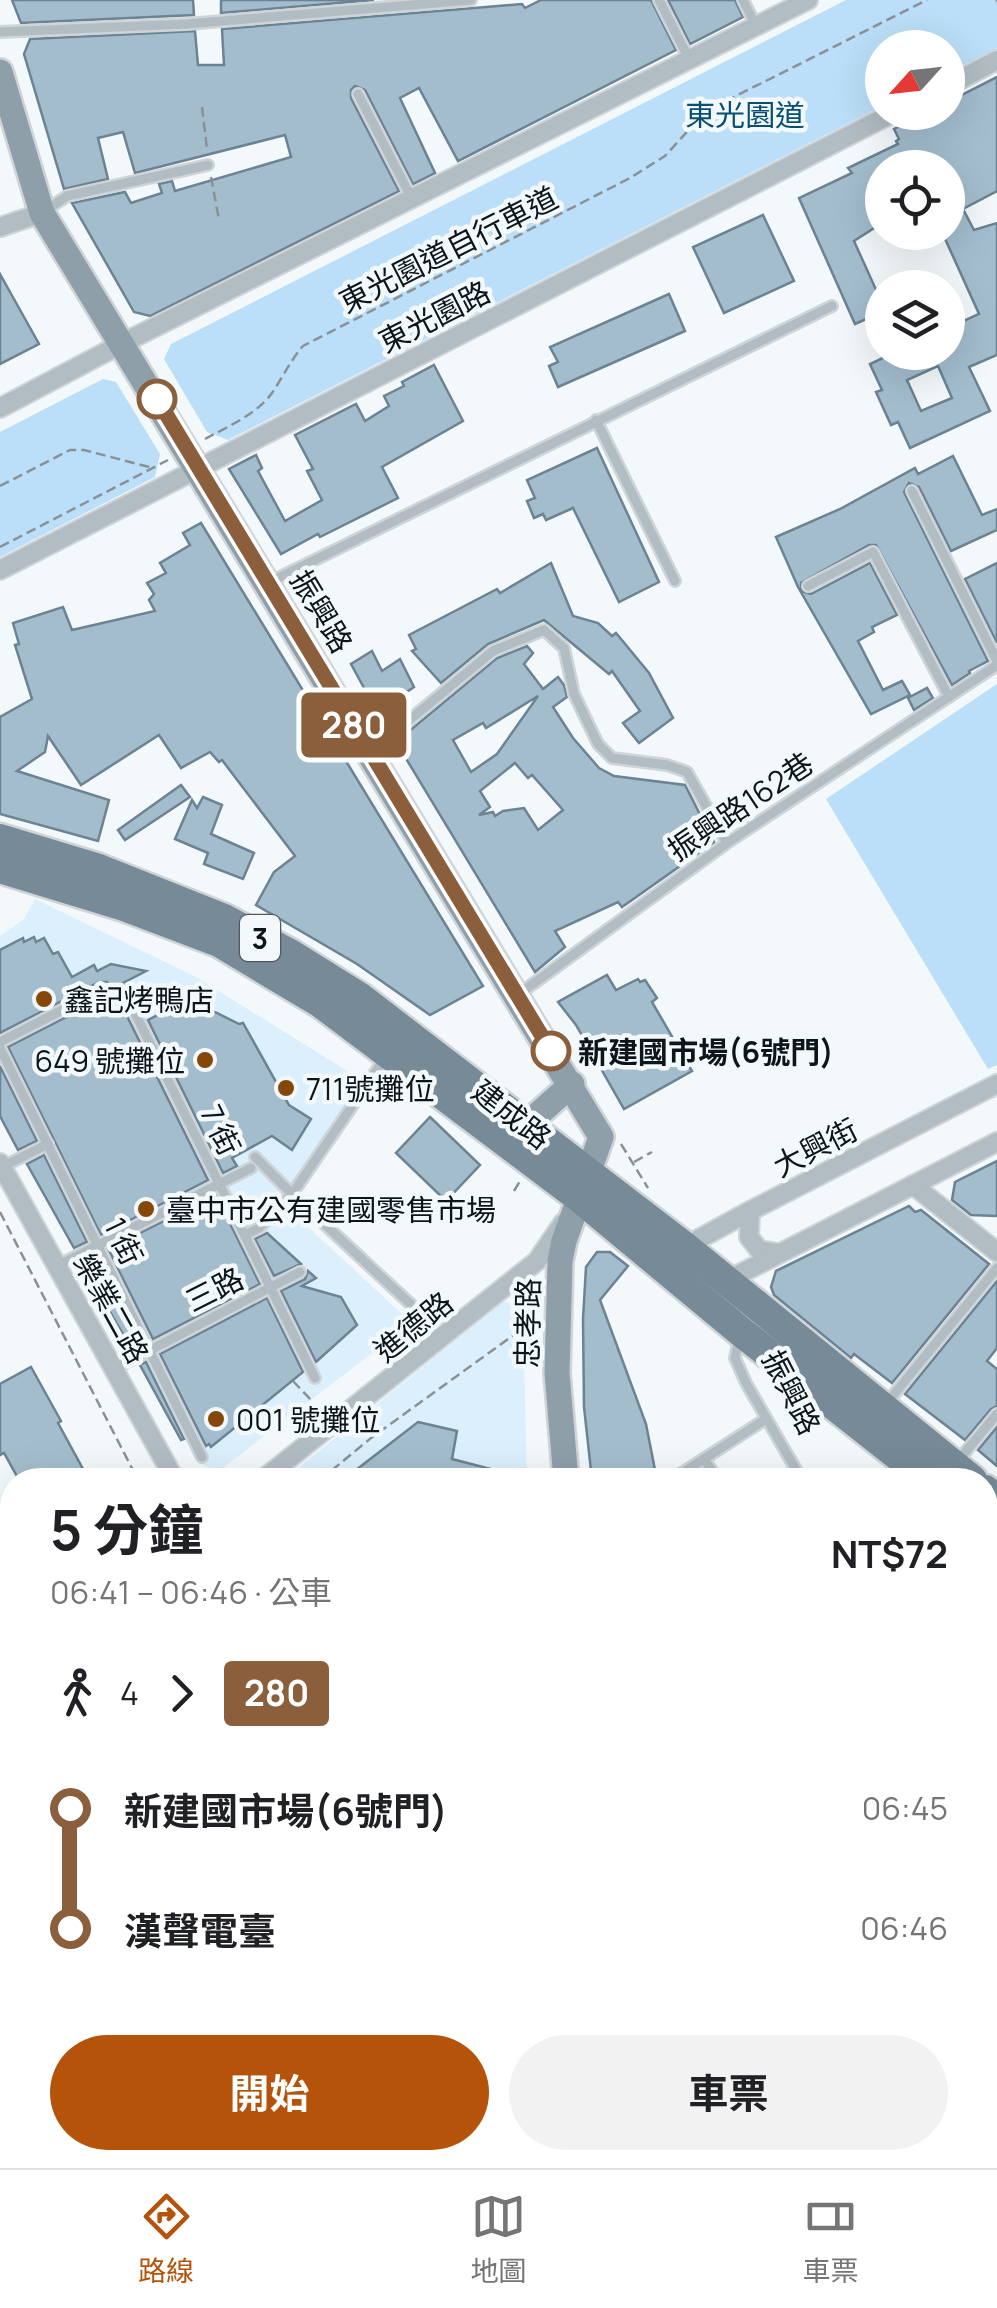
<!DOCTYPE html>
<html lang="zh-TW">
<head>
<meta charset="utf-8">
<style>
  body { margin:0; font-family:Manrope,"Noto Sans TC",sans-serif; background:#f2f2f2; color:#202124; height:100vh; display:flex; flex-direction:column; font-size:38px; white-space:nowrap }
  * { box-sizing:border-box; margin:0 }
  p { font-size:32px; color:#757577 }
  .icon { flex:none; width:55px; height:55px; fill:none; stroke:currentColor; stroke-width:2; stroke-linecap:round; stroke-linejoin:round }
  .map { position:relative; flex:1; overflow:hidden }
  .drawer { position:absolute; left:0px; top:1468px; width:998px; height:702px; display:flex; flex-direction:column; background:#fff; border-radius:40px 40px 0 0; box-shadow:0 10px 40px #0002 }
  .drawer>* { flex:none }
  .badge { padding:0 20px; border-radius:8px; font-size:35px; line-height:65px }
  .needle { width:65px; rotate:243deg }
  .controls { position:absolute; left:865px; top:30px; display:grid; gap:20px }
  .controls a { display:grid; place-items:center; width:100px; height:100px; border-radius:50%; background:#fff; box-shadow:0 10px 40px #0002; font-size:50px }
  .map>.badge { position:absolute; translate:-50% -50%; box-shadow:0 0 0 5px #fff }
  .legs { display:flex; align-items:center; gap:15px; height:110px; padding:0 50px; font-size:32px }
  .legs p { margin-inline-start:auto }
  .head { display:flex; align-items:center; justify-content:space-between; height:170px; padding:0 50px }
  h1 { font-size:55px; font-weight:700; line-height:75px }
  .button { display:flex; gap:20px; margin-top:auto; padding:20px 50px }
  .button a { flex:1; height:115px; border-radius:60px; background:#b45309; color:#fff; font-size:40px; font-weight:700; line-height:115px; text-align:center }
  .button a+a { background:#f2f2f2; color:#202124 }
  ul { padding:0 50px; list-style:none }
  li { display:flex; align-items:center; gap:35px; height:120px; font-size:38px }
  li i { display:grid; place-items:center; width:15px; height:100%; margin:0 12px; background:currentColor }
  li i::after { content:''; width:25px; height:25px; margin:-12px; border:8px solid; border-radius:50%; background:#fff }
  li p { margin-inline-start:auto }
  li:first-child i { background:linear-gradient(#0000 50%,currentColor 0) }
  li:last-child i { background:linear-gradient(currentColor 50%,#0000 0) }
  .menu { display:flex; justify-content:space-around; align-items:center; height:140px; border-top:2px solid #e0e0e0; background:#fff; font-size:28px; color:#757577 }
  .menu a { display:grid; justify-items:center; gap:5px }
  .menu .current { color:#b45309 }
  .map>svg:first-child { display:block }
  .built { fill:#dbeffd }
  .green { fill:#bbdff8 }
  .building { fill:#a3bdcd; stroke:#6b8392; stroke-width:2.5; fill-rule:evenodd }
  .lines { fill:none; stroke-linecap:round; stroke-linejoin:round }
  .lane-casing { stroke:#ced4d7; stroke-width:14 }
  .street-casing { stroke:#ced4d7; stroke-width:22 }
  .secondary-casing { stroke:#ced4d7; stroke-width:30 }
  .primary-casing { stroke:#ced4d7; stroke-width:35 }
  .path { stroke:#8a9195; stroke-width:2.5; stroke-dasharray:10 5; stroke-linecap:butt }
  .lane { stroke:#b1bcc3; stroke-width:9 }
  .street { stroke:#b1bcc3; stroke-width:18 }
  .secondary { stroke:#8e9faa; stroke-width:25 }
  .primary { stroke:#768a97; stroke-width:30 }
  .line-1-casing { stroke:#fff; stroke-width:22 }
  .line-1 { stroke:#8b5e3c; stroke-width:15 }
  .stop-1-dot { fill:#fff; stroke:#8b5e3c; stroke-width:5 }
  .poi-dot { fill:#86470a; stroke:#f3f8fb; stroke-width:4 }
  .labels { text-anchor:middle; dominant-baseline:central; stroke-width:9; stroke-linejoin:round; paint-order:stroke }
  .shield { fill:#f3f8fb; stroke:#51595e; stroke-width:2.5 }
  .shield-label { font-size:28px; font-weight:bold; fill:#0b151a }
  .park-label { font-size:30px; fill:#075072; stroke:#f3f8fb }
  .street-label { font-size:30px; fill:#0b151a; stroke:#f3f8fb }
  .poi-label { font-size:30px; fill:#0b151a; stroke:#f3f8fb; text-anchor:start }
  .stop-label { font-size:30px; font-weight:bold; fill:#0b151a; stroke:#f3f8fb; text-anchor:start }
</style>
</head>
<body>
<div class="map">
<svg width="997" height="2168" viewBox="0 0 997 2168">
  <rect width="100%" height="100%" fill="#f3f8fb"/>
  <g class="built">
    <path d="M35,899L196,977L362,1080L283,1204L402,1314L394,1336L219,1471L200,1464L0,1118V936L24,919Z"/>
    <path d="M504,1301L517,1306L523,1321L527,1480H283Z"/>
    <path d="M12,1679V2059L0,2036V1687Z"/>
    <path d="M66,2158H225L217,2168H71Z"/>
  </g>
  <g class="green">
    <path d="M846,0H997V48L948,73V48H882V106L228,440L207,432L164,359L171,344Z"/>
    <path d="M103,379L116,382L160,454L155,477L0,557V432Z"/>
    <path d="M997,684V1065L988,1069L826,799Z"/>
    <path d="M0,2039L12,2063V2158H63L69,2168H0Z"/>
  </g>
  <g class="building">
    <path d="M12,0H193L194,15L21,23Z"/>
    <path d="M221,0H374L221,13Z"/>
    <path d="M541,0H651L676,50L458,161L419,88L400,98L435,173L413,184L365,90L355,86L351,90V98L399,191L150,316L134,312L72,203L125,192L131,203L162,193L159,184L172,181L175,191L291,157L285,135L135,173L123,132L98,138L108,179L64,189L24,54L30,39L195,31L198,65H224L222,29L522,4L525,8Z"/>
    <path d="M668,0H735L743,17L690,44Z"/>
    <path d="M997,77V191L963,209L974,230L997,223V355L969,367L990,411L910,448L898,422L891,425L876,392L882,390L870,364L895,352H948V328L979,314L942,232H948V168H882V223L854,241L882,303V312L855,324L799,198L852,173L848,168L898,144L896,141L899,139L894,129L927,112H948V102ZM938,366L952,398L921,411L907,380Z"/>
    <path d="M763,215L794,281L724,313L693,247Z"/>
    <path d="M0,274L39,344L0,364Z"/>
    <path d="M669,294L685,331L558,387L549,366L558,362L550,347Z"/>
    <path d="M434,365L463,421L382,467L398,498L320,537L318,534L281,554L229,469L256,455L262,468L258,471L285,521L322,500L307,471L313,469L295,435L356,404L365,421L389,406L384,396L404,386L402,382Z"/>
    <path d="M597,448L659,582L619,602L573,508L546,520L543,514L534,518L527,501L535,498L527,480Z"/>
    <path d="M953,456L982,515L997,509V530L951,551L919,487L909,483L904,492L988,661L969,671L970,673L952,685L876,545H869L801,583V591L811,594L870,563L897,615L872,627L874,632L858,641L883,690L902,681L910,695L871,714L798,587L776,537L840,509L915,468L918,474Z"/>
    <path d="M201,523L483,986L430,1015L357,964L256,905L274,872L295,856L222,760L219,762L210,752L181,768L159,735L81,785L48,736L45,752L17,771L109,800L98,841L0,814V717L32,699L15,645L19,644L13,623L63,607L72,630L155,611L149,600L154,594L147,583L166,573L160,563L190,545L183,533Z"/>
    <path d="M551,563L573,616L598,623L612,636L616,633L649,673L673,718L639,743L623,723L640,711L612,671L609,674L544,620L488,644L441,683L412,651L416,649L409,635L497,589L500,593Z"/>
    <path d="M997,563V643L965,579Z"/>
    <path d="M527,646L533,653L524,664L543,689L558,677L564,685L567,697L553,707L573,738L599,768L614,776L685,785L714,842L622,907L618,902L555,931L565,947L535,972L396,742L497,658ZM538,696L497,754L471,772L453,740L483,723L486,728ZM515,763L528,778L532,775L563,810L538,830L524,808L503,811L495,816L493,812L479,815L490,807L480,791Z"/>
    <path d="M372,651L382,671L400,659L414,687L377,712L351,664Z"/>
    <path d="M927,688L933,698L914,710L908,698Z"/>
    <path d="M181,785L190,797L125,840L118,830Z"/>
    <path d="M203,797L222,805L211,834L254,853L243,879L204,864L208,853L175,839L192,800L197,808Z"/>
    <path d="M34,937L36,942L44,938L53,954L58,952L72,977L94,965L97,971L111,964L146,971L123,983L133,1003L127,1007L126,1014L208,1180L101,1235L8,1047L107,996L111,986L107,982H99L0,1033V950L23,938L24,942Z"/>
    <path d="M607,975L616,990L638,979L640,982L645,980L657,998L652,1002L692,1071L624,1109L576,1025L558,1002Z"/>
    <path d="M189,999L239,1024L243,1023L289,1105L311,1119L292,1150L272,1136L232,1158L237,1166L223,1173L148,1020Z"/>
    <path d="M0,1066L37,1141L18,1150L0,1116Z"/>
    <path d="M430,1117L480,1165L446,1201L396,1153Z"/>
    <path d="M44,1155L87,1242L74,1248L27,1164Z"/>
    <path d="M997,1161V1216L971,1215L952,1200L955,1182Z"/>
    <path d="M216,1195L260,1284L153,1339L108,1249Z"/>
    <path d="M909,1206L915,1212L921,1210L989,1264L892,1383L854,1354L851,1358L774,1295L771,1287L776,1271Z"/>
    <path d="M267,1233L301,1264L274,1276L255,1239Z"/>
    <path d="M597,1252H610L628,1266L600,1300L646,1424L657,1480H592L584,1407L583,1319L586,1267Z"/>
    <path d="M94,1256L139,1347L132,1350L82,1263Z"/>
    <path d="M308,1271L316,1278L302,1286L341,1297L357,1325L316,1362L281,1291L305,1279Z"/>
    <path d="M997,1281V1348L987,1361L997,1369V1406L991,1409L965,1440L905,1394Z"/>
    <path d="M267,1298L303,1372L211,1447L209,1444L206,1446L160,1354Z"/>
    <path d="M146,1362L184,1439L181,1440L140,1365Z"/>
    <path d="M31,1367L61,1421L58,1423L89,1480H19L4,1453L0,1455V1384Z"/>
    <path d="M418,1422L457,1431L452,1459L514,1475L513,1480H343Z"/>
    <path d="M997,1427V1466L978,1450Z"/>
  </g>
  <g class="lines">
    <g class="lane-casing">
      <g id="lane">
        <path d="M659,0L689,59"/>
        <path d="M743,0L756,26"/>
        <path d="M0,32L187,24L471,0"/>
        <path d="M358,94L412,199"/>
        <path d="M45,211L67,196L208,165"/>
        <path d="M596,420L675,581"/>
        <path d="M912,491L997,661"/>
        <path d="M270,582L832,306"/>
        <path d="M808,586L873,552L949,697"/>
        <path d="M372,751L493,651L544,630L564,648L574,694L598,744L612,758L667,765L687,772L727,843"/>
        <path d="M519,994L727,843L997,665"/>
        <path d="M134,1011L315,1378"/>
        <path d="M0,1042L103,989"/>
        <path d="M0,1048L202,1457"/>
        <path d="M385,1058L292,1194L419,1312L441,1338"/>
        <path d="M2,1167L48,1144"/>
        <path d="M245,1235L259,1228L292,1194L255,1157"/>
        <path d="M57,1266L251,1168"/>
        <path d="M739,1339L735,1358L746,1383L802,1480"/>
        <path d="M114,1369L300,1272"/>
        <path d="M887,1403L997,1268"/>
        <path d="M704,1459L718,1480"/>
        <path d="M957,1462L997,1414"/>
        <path d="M671,1480L766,1419"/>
        <path d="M985,1663L997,1648"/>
        <path d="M985,1765L997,1784"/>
        <path d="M904,2158L918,2168"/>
        <path d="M546,2168L555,2158"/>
        <path d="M691,2168L700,2158"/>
      </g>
    </g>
    <g class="street-casing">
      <g id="street">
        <path d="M948,86L997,60"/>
        <path d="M0,227L42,213"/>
        <path d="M0,408L123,343L808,0"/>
        <path d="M0,570L895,112"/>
        <path d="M0,1163L175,1480"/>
        <path d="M913,1185L997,1252"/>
        <path d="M750,1211L749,1237L759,1250L777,1253"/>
        <path d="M680,1254L699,1239L750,1211L997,1084"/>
        <path d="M726,1281L997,1142"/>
        <path d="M262,1480L537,1261L563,1223"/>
        <path d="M0,1661L12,1654"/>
        <path d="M985,1966L997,1975"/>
        <path d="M602,2158L616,2168"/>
        <path d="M242,2168L250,2158"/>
      </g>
    </g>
    <g class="secondary-casing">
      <g id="secondary">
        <path d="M0,72L42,213L601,1137L564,1241L560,1261L557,1373L566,1480"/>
        <path d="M525,1126L572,1084"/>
        <path d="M401,2168L409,2158"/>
        <path d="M995,2168L997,2166"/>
      </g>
    </g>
    <g class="primary-casing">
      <g id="primary">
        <path d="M0,839L96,868L224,919L290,954L359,997L686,1248L972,1480"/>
        <path d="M0,868L124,906L219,942L321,1003L580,1198L740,1331L929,1480"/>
        <path d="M985,1490L997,1500"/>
        <path d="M985,1524L997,1534"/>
      </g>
    </g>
    <g class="path">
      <path d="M996,0L997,1"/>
      <path d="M202,107L207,149"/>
      <path d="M211,177L219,220"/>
      <path d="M205,439C227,427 257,414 272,393C283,377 290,361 303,346L630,178L665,156L706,111L927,0"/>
      <path d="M0,486L70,450H84L153,468"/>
      <path d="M0,547L168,460"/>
      <path d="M621,1144L648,1188"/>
      <path d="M634,1162L652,1152"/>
      <path d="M514,1191L520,1181"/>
      <path d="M0,1212L138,1480"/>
      <path d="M293,1381L311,1400"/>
      <path d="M320,1480L371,1438L522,1329"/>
      <path d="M0,1705L12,1697"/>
      <path d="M0,2150L9,2168"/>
      <path d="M199,2168L208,2158"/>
    </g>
    <use href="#lane" class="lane"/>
    <use href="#street" class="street"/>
    <use href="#secondary" class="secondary"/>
    <use href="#primary" class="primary"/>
  </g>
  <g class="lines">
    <g class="line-1-casing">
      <path id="line-1" d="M157,399L551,1051"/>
    </g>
    <use href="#line-1" class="line-1"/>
  </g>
  <g class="stop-1-dot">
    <circle cx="157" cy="399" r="18"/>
    <circle cx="551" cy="1051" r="18"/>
  </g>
  <g class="poi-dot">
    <circle cx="44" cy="999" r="10"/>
    <circle cx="205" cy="1060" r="10"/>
    <circle cx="286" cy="1088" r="10"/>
    <circle cx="146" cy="1209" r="10"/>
    <circle cx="216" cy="1419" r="10"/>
  </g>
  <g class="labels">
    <rect class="shield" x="240" y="915" width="40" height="46" rx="8"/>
    <g class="shield-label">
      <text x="260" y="938">3</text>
    </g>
    <g class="park-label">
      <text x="745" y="114">東光園道</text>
    </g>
    <g class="street-label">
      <text transform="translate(448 249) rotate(-27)">東光園道自行車道</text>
      <text transform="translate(434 316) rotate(-27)">東光園路</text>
      <text transform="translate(322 611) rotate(59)">振興路</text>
      <text transform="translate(740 806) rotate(-34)">振興路162巷</text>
      <text transform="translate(512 1114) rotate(38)">建成路</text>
      <text transform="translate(221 1130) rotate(64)">7 街</text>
      <text transform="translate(815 1147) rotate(-27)">大興街</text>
      <text transform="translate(124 1241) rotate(64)">1 街</text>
      <text transform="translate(214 1289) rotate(-27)">三路</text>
      <text transform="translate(112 1308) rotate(61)">樂業二路</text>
      <text transform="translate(527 1323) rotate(-89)">忠孝路</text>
      <text transform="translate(413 1326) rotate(-39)">進德路</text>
      <text transform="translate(792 1392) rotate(63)">振興路</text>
    </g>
    <g class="poi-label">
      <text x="64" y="999">鑫記烤鴨店</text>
      <text x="185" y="1060" text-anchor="end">649 號攤位</text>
      <text x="306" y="1088">711號攤位</text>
      <text x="166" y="1209">臺中市公有建國零售市場</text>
      <text x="236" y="1419">001 號攤位</text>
    </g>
    <g class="stop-label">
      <text x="578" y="1051">新建國市場(6號門)</text>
    </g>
  </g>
</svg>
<div class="controls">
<a><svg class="needle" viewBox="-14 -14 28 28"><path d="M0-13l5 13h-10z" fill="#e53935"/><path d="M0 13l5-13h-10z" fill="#757577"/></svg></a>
<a><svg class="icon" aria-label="locate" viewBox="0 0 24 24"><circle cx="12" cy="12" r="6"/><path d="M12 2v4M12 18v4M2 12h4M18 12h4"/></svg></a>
<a><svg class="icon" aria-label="layers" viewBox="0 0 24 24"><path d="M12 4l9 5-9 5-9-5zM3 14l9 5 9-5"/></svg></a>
</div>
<b class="badge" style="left:354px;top:725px;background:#8b5e3c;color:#fff">280</b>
<section class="drawer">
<div class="head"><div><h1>5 分鐘</h1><p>06:41 – 06:46 · 公車</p></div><b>NT$72</b></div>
<div class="legs"><svg class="icon" aria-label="walk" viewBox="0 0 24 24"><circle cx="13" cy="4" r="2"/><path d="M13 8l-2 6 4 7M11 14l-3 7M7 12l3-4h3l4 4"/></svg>4<svg class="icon" aria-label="forward" viewBox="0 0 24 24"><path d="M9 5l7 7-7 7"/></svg><b class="badge" style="background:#8b5e3c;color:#fff">280</b></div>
<ul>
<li><i style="color:#8b5e3c"></i><b>新建國市場(6號門)</b><p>06:45</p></li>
<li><i style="color:#8b5e3c"></i><b>漢聲電臺</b><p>06:46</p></li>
</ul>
<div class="button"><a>開始</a><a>車票</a></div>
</section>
</div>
<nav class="menu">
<a class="current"><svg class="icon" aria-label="directions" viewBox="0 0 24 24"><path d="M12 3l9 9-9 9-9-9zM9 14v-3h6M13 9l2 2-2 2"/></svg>路線</a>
<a><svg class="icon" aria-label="map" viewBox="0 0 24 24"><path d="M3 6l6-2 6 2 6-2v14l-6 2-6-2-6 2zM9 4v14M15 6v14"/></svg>地圖</a>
<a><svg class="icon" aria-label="tickets" viewBox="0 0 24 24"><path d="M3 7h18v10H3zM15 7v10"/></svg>車票</a>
</nav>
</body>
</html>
